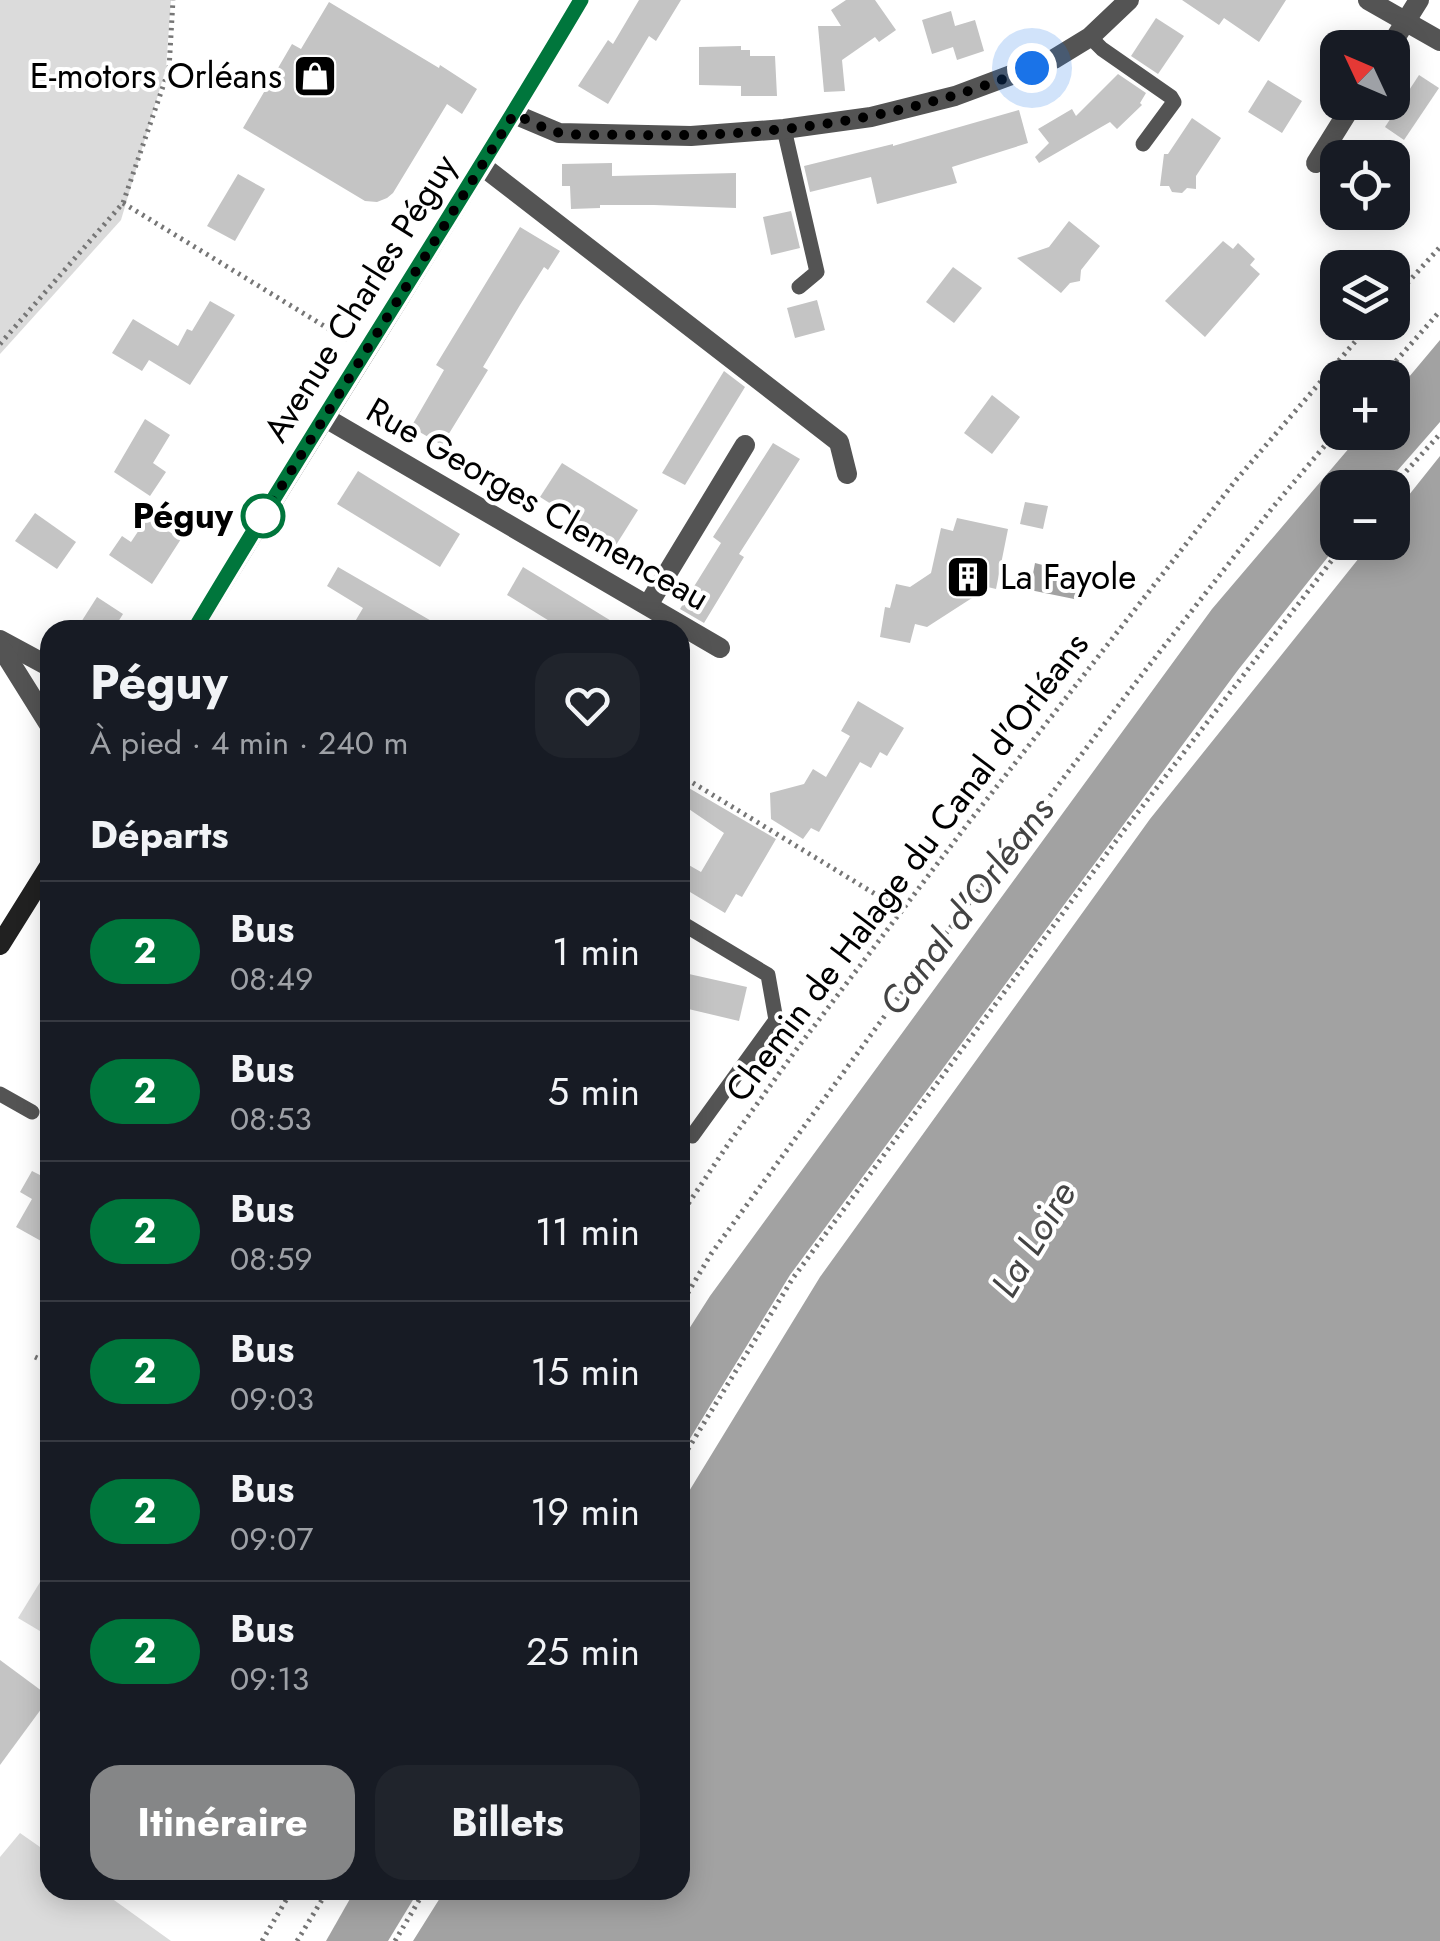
<!DOCTYPE html>
<html lang="fr">
<head>
<meta charset="utf-8">
<style>
  body { margin:0; font-family:Jost,sans-serif; background:#20242c; color:#f1f3f6; height:100vh; display:flex; flex-direction:column; font-size:38px; white-space:nowrap }
  * { box-sizing:border-box; margin:0 }
  p { font-size:32px; color:#9ea1a6 }
  .icon { flex:none; width:55px; height:55px; fill:none; stroke:currentColor; stroke-width:2; stroke-linecap:round; stroke-linejoin:round }
  .map { position:relative; flex:1; overflow:hidden }
  .drawer { position:absolute; left:40px; top:620px; width:650px; height:1280px; display:flex; flex-direction:column; background:#171b24; border-radius:30px; box-shadow:0 5px 25px #0003 }
  .drawer>* { flex:none }
  .badge { padding:0 20px; border-radius:32px; font-size:35px; line-height:65px }
  .needle { width:65px; rotate:314deg }
  .buttons { position:absolute; left:1320px; top:30px; display:grid; gap:20px }
  .buttons a { display:grid; place-items:center; width:90px; height:90px; border-radius:20px; background:#171b24; box-shadow:0 5px 25px #0003; font-size:50px }
  .you { position:absolute; width:50px; height:50px; margin:-25px; border:8px solid #fff; border-radius:50%; background:#1a73e8; box-shadow:0 0 0 15px #1a73e833 }
  .map>.badge { position:absolute; translate:-50% -50%; box-shadow:0 0 0 5px #fff }
  h2 { padding:0 50px; font-size:38px; line-height:90px }
  .round { display:grid; place-items:center; flex:none; width:105px; height:105px; border-radius:30px; background:#20242c }
  .head { display:flex; align-items:center; justify-content:space-between; height:170px; padding:0 50px }
  h1 { font-size:48px; font-weight:700; line-height:75px }
  .cta { display:flex; gap:20px; margin-top:auto; padding:20px 50px }
  .cta a { flex:1; height:115px; border-radius:30px; background:#858687; color:#fff; font-size:40px; font-weight:700; line-height:115px; text-align:center }
  .cta a+a { background:#20242c; color:#f1f3f6 }
  ul { padding:0; list-style:none }
  li { display:flex; align-items:center; gap:30px; height:140px; padding:0 50px; border-top:2px solid #363941 }
  li div { flex:1 }
  li b { display:block; font-size:38px }
  li em { font-style:normal }
  li .badge { min-width:110px; font-weight:700; text-align:center }
  .map>svg:first-child { display:block }
  .green { fill:#dbdbdb }
  .water { fill:#a2a2a2 }
  .building { fill:#c4c4c4 }
  .lines { fill:none; stroke-linecap:round; stroke-linejoin:round }
  .path { stroke:#767676; stroke-width:5; stroke-dasharray:2.5 5; stroke-linecap:butt }
  .service { stroke:#545454; stroke-width:15 }
  .minor { stroke:#545454; stroke-width:20 }
  .secondary { stroke:#212121; stroke-width:20 }
  .line-casing { stroke:#fff; stroke-width:22 }
  .line { stroke:#00763c; stroke-width:15 }
  .walk { stroke:#000; stroke-width:10; stroke-dasharray:0 18 }
  .stop-dot { fill:#fff; stroke:#00763c; stroke-width:5 }
  .labels { text-anchor:middle; dominant-baseline:central; stroke-width:8; stroke-linejoin:round; paint-order:stroke }
  .poi-label { font-size:35px; fill:#000; stroke:#fff; text-anchor:end }
  .street-label { font-size:35px; fill:#000; stroke:#fff }
  .stop-label { font-size:35px; font-weight:bold; fill:#000; stroke:#fff; text-anchor:end }
  .water-label { font-size:38px; font-style:italic; fill:#434343; stroke:#fff }
</style>
</head>
<body>
<div class="map">
<svg width="1440" height="1941" viewBox="0 0 1440 1941">
  <rect width="100%" height="100%" fill="#fff"/>
  <g class="green">
    <path d="M0,0H171L166,68L121,220L0,354Z"/>
    <path d="M50,1566V1637L18,1618Z"/>
    <path d="M20,1833L50,1854V1890H100L171,1941H0V1857Z"/>
  </g>
  <g class="water">
    <path d="M1440,340V422L1383,487L1338,488L1339,543L1238,670L790,1275L680,1455V1343L710,1296L1212,609L1362,433L1392,432L1393,396Z"/>
    <path d="M1440,456V1941H413L445,1890H680V1506L820,1277L1150,819L1371,543L1392,542L1393,515Z"/>
    <path d="M1035,563L1085,576L1079,600L1030,590Z"/>
    <path d="M355,1890H419L388,1941H326Z"/>
  </g>
  <g class="building">
    <path d="M639,0H681L656,41L649,36L608,104L578,86L608,40L613,44Z"/>
    <path d="M846,0H875L896,30L879,42L875,37L842,60L845,91L824,92L818,26H841L831,10Z"/>
    <path d="M1182,0H1286L1259,42L1224,18L1219,25Z"/>
    <path d="M329,2L439,68L440,65L477,89L462,114L447,104L393,193L387,198L377,202L365,201L243,128L292,44L301,49Z"/>
    <path d="M951,11L955,26L975,20L984,51L957,60L953,47L932,54L922,20Z"/>
    <path d="M1156,18L1184,36L1158,74L1131,56Z"/>
    <path d="M741,46V50H750V56H775L777,96H741V86L699,85V47Z"/>
    <path d="M1118,74L1146,93L1140,103L1142,105L1117,129L1110,122L1039,163L1035,157L1049,143L1038,129L1072,109L1076,116Z"/>
    <path d="M1419,75L1439,88L1404,140L1385,127Z"/>
    <path d="M1268,80L1302,101L1282,133L1248,112Z"/>
    <path d="M1019,110L1028,143L952,167L957,183L877,204L871,177L810,192L804,166L893,144V146Z"/>
    <path d="M1192,118L1221,138L1196,176V189L1187,188L1182,193L1172,192L1169,186H1160L1164,154H1168Z"/>
    <path d="M612,163V176L736,173V208L654,205H600V208L571,209L570,186H562V164Z"/>
    <path d="M238,174L265,189L235,241L207,226Z"/>
    <path d="M791,211L800,248L771,255L763,217Z"/>
    <path d="M1069,221L1100,246L1081,270L1080,281L1070,283L1061,293L1017,258L1049,247Z"/>
    <path d="M520,227L560,251L548,270L544,267L520,305L483,367L488,370L442,445L411,427L444,370L436,365Z"/>
    <path d="M1223,241L1233,249L1238,243L1255,259L1250,265L1260,274L1205,337L1165,301Z"/>
    <path d="M953,267L982,288L954,323L926,302Z"/>
    <path d="M817,300L825,330L795,338L787,308Z"/>
    <path d="M210,301L235,315L190,385L149,360L142,371L112,353L133,319L178,346L187,329L192,331Z"/>
    <path d="M724,371L745,387L685,485L662,473Z"/>
    <path d="M992,395L1020,417L992,454L964,433Z"/>
    <path d="M145,419L170,435L153,463L166,472L150,496L114,472Z"/>
    <path d="M773,443L800,459L739,554L744,557L704,623L680,609L721,543L713,537Z"/>
    <path d="M562,463L638,510L616,545L540,497Z"/>
    <path d="M358,471L460,534L440,567L337,504Z"/>
    <path d="M1025,502L1048,506L1043,529L1020,524Z"/>
    <path d="M35,513L76,542L57,569L15,541Z"/>
    <path d="M147,518L181,539L152,584L109,555L122,536L131,542Z"/>
    <path d="M957,518L1008,529L996,589L975,584L972,598L927,627L915,624L910,643L880,637L885,607L890,608L896,584L910,587L931,573L941,528L953,531Z"/>
    <path d="M338,567L447,630H350L363,608L327,586Z"/>
    <path d="M523,567L546,581L626,630H564L507,595Z"/>
    <path d="M97,597L123,614L113,630H76Z"/>
    <path d="M858,701L904,728L887,756L880,752L871,768L860,762L819,832L811,828L803,839L771,819L770,793L804,784L813,769L826,777L850,736L841,731Z"/>
    <path d="M682,784L776,839L742,897L736,894L725,913L680,886V860L701,872L724,833L680,803Z"/>
    <path d="M680,972L747,987L739,1021L680,1007Z"/>
    <path d="M50,1166V1246L16,1227L32,1199L20,1192L32,1171L44,1177Z"/>
    <path d="M0,1660L50,1697L0,1765Z"/>
  </g>
  <g class="lines">
    <g class="path">
      <path d="M123,203L347,340"/>
      <path d="M1392,300L1440,247"/>
      <path d="M0,344L123,203L169,69L173,0"/>
      <path d="M1381,378L1440,311"/>
      <path d="M1391,488L1440,434"/>
      <path d="M680,775L903,911"/>
      <path d="M680,1216L731,1140L796,1050L966,826L1236,480L1372,322"/>
      <path d="M680,1306L711,1254L916,973L1140,677L1273,507L1338,430"/>
      <path d="M35,1357L50,1364"/>
      <path d="M680,1462L793,1278L1125,829L1346,542"/>
      <path d="M262,1941L292,1890"/>
      <path d="M297,1941L328,1890"/>
      <path d="M395,1941L425,1890"/>
    </g>
    <g class="service">
      <path d="M1090,37L1102,49L1171,97L1174,102L1143,144"/>
      <path d="M784,129L817,272L799,287"/>
      <path d="M680,922L768,975L776,1020L692,1136"/>
      <path d="M0,1094L32,1112"/>
    </g>
    <g class="minor">
      <path d="M1368,0L1440,41"/>
      <path d="M1389,48L1419,0"/>
      <path d="M514,114L559,133L691,136L784,129L871,117L955,96L1054,59L1090,37L1129,0"/>
      <path d="M1316,163L1354,102"/>
      <path d="M481,165L839,442L847,474"/>
      <path d="M324,417L720,648"/>
      <path d="M648,605L745,445"/>
      <path d="M0,640L50,667"/>
      <path d="M0,646L50,726"/>
    </g>
    <g class="secondary">
      <path d="M194,630C322,419 456,212 581,0"/>
      <path d="M0,945L50,865"/>
    </g>
  </g>
  <g class="lines">
    <g class="line-casing">
      <path id="line" d="M194,630C320,418 456,212 581,0"/>
    </g>
    <use href="#line" class="line"/>
    <path class="walk" d="M263,516L514,114C528,120 542,128 556,132C575,137 612,134 633,135C771,138 904,120 1032,68"/>
  </g>
  <defs>
    <g id="shop-square" transform="scale(2.25)"><rect x="-9" y="-9" width="18" height="18" rx="4" fill="#000" stroke="#fff"/><path d="M-5-2.5h2.3a2.7 3.5 0 0 1 5.4 0H5L5.5 6h-11ZM-1.5-2.5h3a1.5 2.3 0 0 0-3 0Z" fill="#fff"/></g>
    <g id="building-square" transform="scale(2.25)"><rect x="-9" y="-9" width="18" height="18" rx="4" fill="#000" stroke="#fff"/><path d="M-4-6H4V6H1V3H-1V6H-4ZM-2.5-4.3h1.7v1.8h-1.7ZM.8-4.3h1.7v1.8H.8ZM-2.5-1h1.7V.8h-1.7ZM.8-1h1.7V.8H.8Z" fill="#fff"/></g>
  </defs>
  <g fill-rule="evenodd">
    <use href="#shop-square" x="315" y="76"/>
    <use href="#building-square" x="968" y="577"/>
  </g>
  <circle class="stop-dot" cx="263" cy="516" r="20"/>
  <g class="labels">
    <g class="poi-label">
      <text x="282" y="76">E-motors Orléans</text>
      <text x="1000" y="577" text-anchor="start">La Fayole</text>
    </g>
    <g class="street-label">
      <text transform="translate(360 298) rotate(-58)">Avenue Charles Péguy</text>
      <text transform="translate(538 504) rotate(30)">Rue Georges Clemenceau</text>
      <text transform="translate(907 867) rotate(-53)">Chemin de Halage du Canal d'Orléans</text>
    </g>
    <g class="stop-label">
      <text x="233" y="516">Péguy</text>
    </g>
    <g class="water-label">
      <text transform="translate(966 906) rotate(-53)">Canal d'Orléans</text>
      <text transform="translate(1033 1239) rotate(-59)">La Loire</text>
    </g>
  </g>
</svg>
<div class="buttons">
<a><svg class="needle" viewBox="-14 -14 28 28"><path d="M0-13l5 13h-10z" fill="#e53935"/><path d="M0 13l5-13h-10z" fill="#9ea1a6"/></svg></a>
<a><svg class="icon" aria-label="locate" viewBox="0 0 24 24"><circle cx="12" cy="12" r="6"/><path d="M12 2v4M12 18v4M2 12h4M18 12h4"/></svg></a>
<a><svg class="icon" aria-label="layers" viewBox="0 0 24 24"><path d="M12 4l9 5-9 5-9-5zM3 14l9 5 9-5"/></svg></a>
<a>+</a>
<a>−</a>
</div>
<div class="you" style="left:1032px;top:68px"></div>
<section class="drawer">
<div class="head"><div><h1>Péguy</h1><p>À pied · 4 min · 240 m</p></div><a class="round"><svg class="icon" aria-label="heart" viewBox="0 0 24 24"><path d="M12 20l-8-8c-3-5 5-10 8-4 3-6 11-1 8 4z"/></svg></a></div>
<h2>Départs</h2>
<ul>
<li><span class="badge" style="background:#00763c;color:#fff">2</span><div><b>Bus</b><p>08:49</p></div><em>1 min</em></li>
<li><span class="badge" style="background:#00763c;color:#fff">2</span><div><b>Bus</b><p>08:53</p></div><em>5 min</em></li>
<li><span class="badge" style="background:#00763c;color:#fff">2</span><div><b>Bus</b><p>08:59</p></div><em>11 min</em></li>
<li><span class="badge" style="background:#00763c;color:#fff">2</span><div><b>Bus</b><p>09:03</p></div><em>15 min</em></li>
<li><span class="badge" style="background:#00763c;color:#fff">2</span><div><b>Bus</b><p>09:07</p></div><em>19 min</em></li>
<li><span class="badge" style="background:#00763c;color:#fff">2</span><div><b>Bus</b><p>09:13</p></div><em>25 min</em></li>
</ul>
<div class="cta"><a>Itinéraire</a><a>Billets</a></div>
</section>
</div>
</body>
</html>
